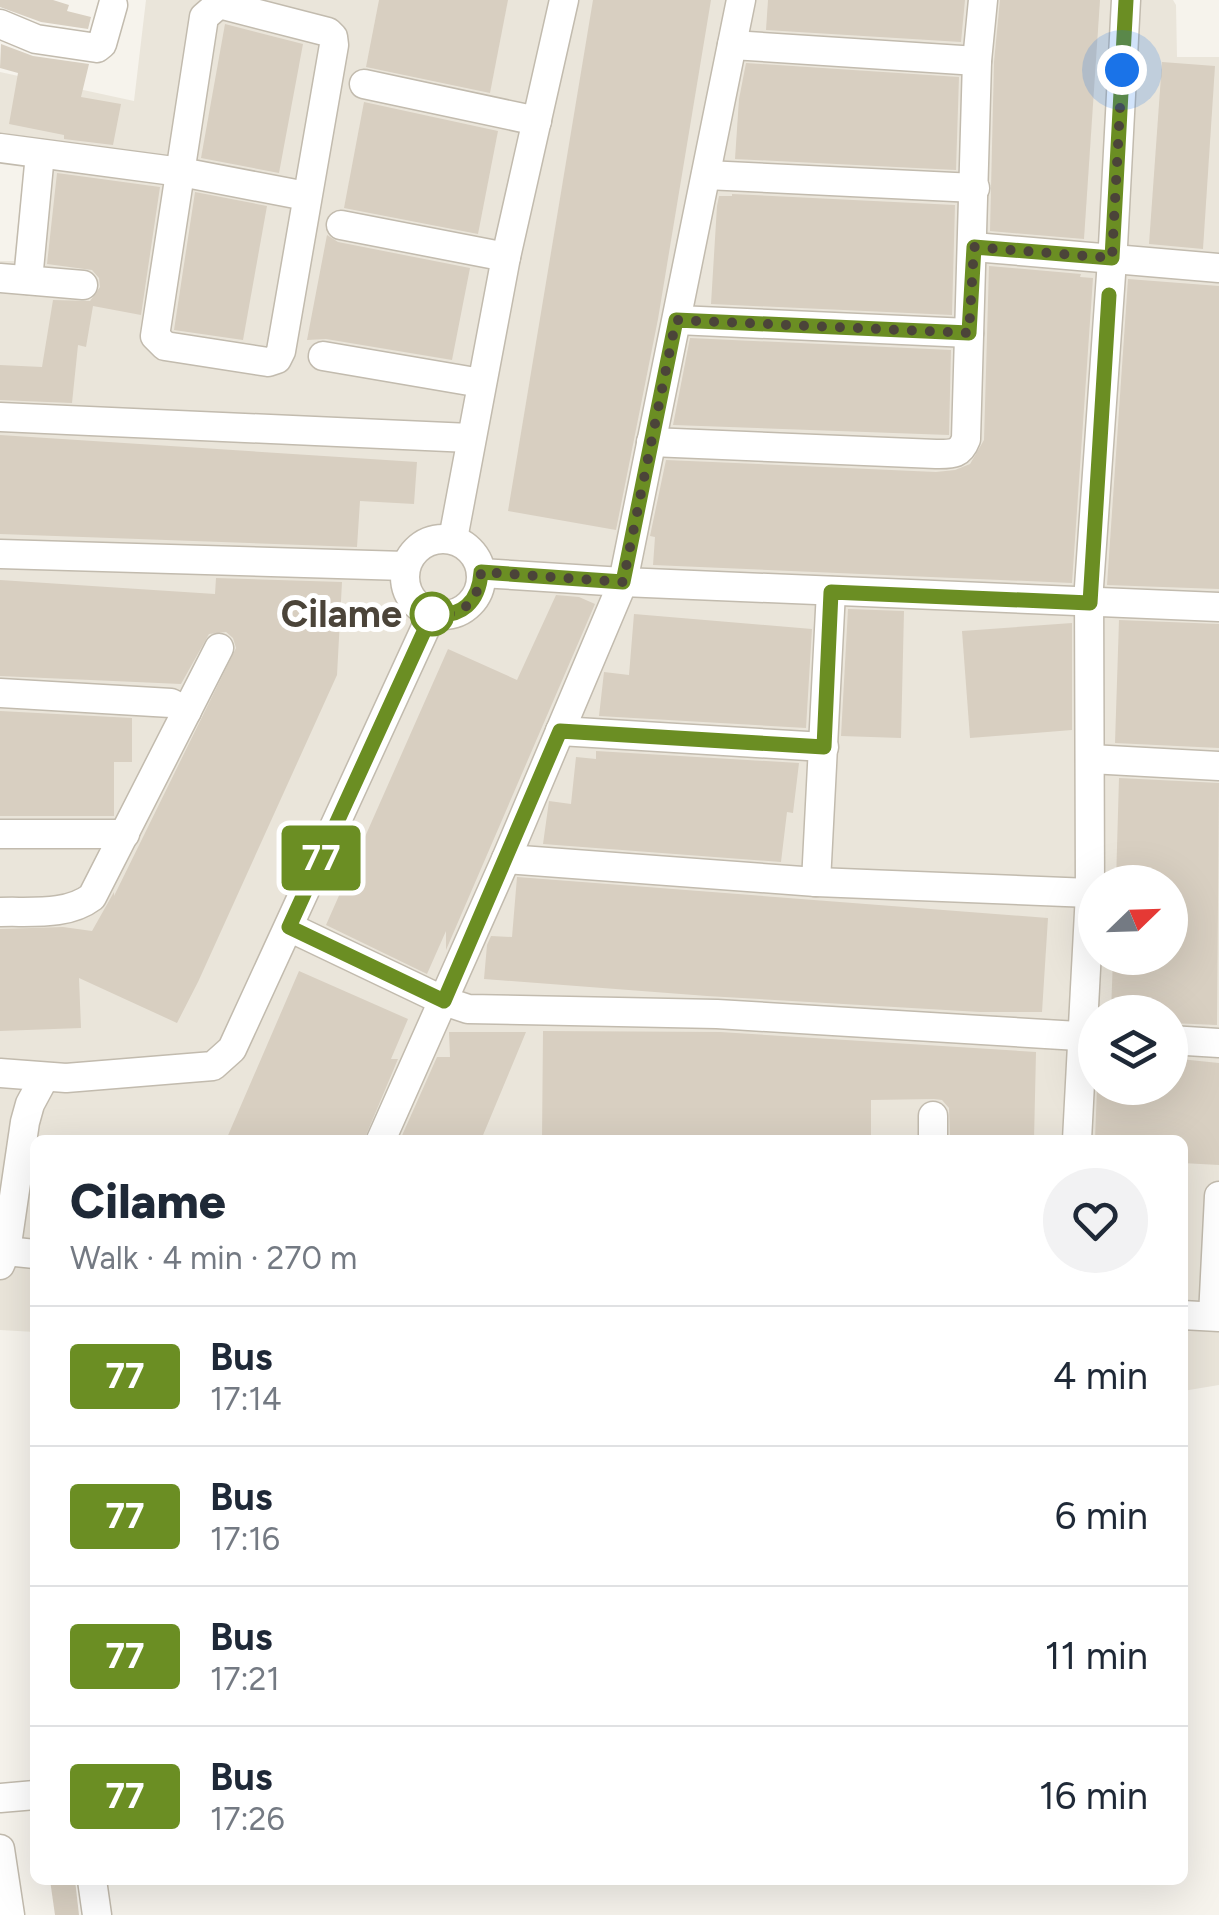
<!DOCTYPE html>
<html lang="en">
<head>
<meta charset="utf-8">
<style>
  body { margin:0; font-family:Figtree,sans-serif; background:#f2f2f3; color:#1f2937; height:100vh; display:flex; flex-direction:column; font-size:38px; white-space:nowrap }
  * { box-sizing:border-box; margin:0 }
  p { font-size:32px; color:#747a83 }
  .icon { flex:none; width:55px; height:55px; fill:none; stroke:currentColor; stroke-width:2; stroke-linecap:round; stroke-linejoin:round }
  .map { position:relative; flex:1; overflow:hidden }
  .sheet { position:absolute; left:30px; top:1135px; width:1158px; height:750px; display:flex; flex-direction:column; background:#fff; border-radius:15px; box-shadow:0 10px 40px #0002 }
  .sheet>* { flex:none }
  .badge { padding:0 20px; border-radius:8px; font-size:35px; line-height:65px }
  .needle { width:65px; rotate:67deg }
  .controls { position:absolute; left:1078px; top:865px; display:grid; gap:20px }
  .controls a { display:grid; place-items:center; width:110px; height:110px; border-radius:50%; background:#fff; box-shadow:0 10px 40px #0002; font-size:50px }
  .you { position:absolute; width:50px; height:50px; margin:-25px; border:8px solid #fff; border-radius:50%; background:#1a73e8; box-shadow:0 0 0 15px #1a73e833 }
  .map>.badge { position:absolute; translate:-50% -50%; box-shadow:0 0 0 5px #fff }
  .round { display:grid; place-items:center; flex:none; width:105px; height:105px; border-radius:52px; background:#f2f2f3 }
  .headline { display:flex; align-items:center; justify-content:space-between; height:170px; padding:0 40px }
  h1 { font-size:48px; font-weight:800; line-height:75px }
  ul { padding:0; list-style:none }
  li { display:flex; align-items:center; gap:30px; height:140px; padding:0 40px; border-top:2px solid #e0e1e3 }
  li div { flex:1 }
  li b { display:block; font-size:38px }
  li em { font-style:normal }
  li .badge { min-width:110px; font-weight:700; text-align:center }
  .map>svg:first-child { display:block }
  .residential { fill:#eae5da; fill-rule:evenodd }
  .building { fill:#d8cfc1 }
  .lines { fill:none; stroke-linecap:round; stroke-linejoin:round }
  .street-casing { stroke:#c2bbae; stroke-width:31 }
  .street { stroke:#fff; stroke-width:28 }
  .line-casing { stroke:#fff; stroke-width:22 }
  .line { stroke:#6b8e23; stroke-width:15 }
  .walk { stroke:#4b4439; stroke-width:10; stroke-dasharray:0 18 }
  .stop-dot { fill:#fff; stroke:#6b8e23; stroke-width:5 }
  .labels { text-anchor:middle; dominant-baseline:central; stroke-width:10; stroke-linejoin:round; paint-order:stroke }
  .stop-label { font-size:38px; font-weight:bold; fill:#4b4439; stroke:#fff; text-anchor:end }
</style>
</head>
<body>
<div class="map">
<svg width="1219" height="1915" viewBox="0 0 1219 1915">
  <rect width="100%" height="100%" fill="#f6f3ec"/>
  <path class="residential" d="M146,0H1173L1176,5L1177,57H1219V1385L1183,1391L1182,1140H35V1332L0,1330V261H14L24,163L0,159V72L134,101ZM1095,882H1170V958H1095ZM1095,1012H1170V1088H1095Z"/>
  <g class="building">
    <path d="M0,0H53L69,5L67,11L91,17L88,29L41,22L0,7Z"/>
    <path d="M379,0H508L490,93L366,67Z"/>
    <path d="M593,0H711L658,319L616,530L508,511Z"/>
    <path d="M768,0H965L961,42L766,30Z"/>
    <path d="M1000,0H1100L1084,239L990,231L994,62Z"/>
    <path d="M225,24L303,44L279,173L201,158Z"/>
    <path d="M1,44L33,56L89,64L81,97L121,104L113,145L64,139V135L9,124L18,73L0,68Z"/>
    <path d="M1162,62L1215,66L1203,249L1149,244Z"/>
    <path d="M746,63L959,77L956,170L735,159L739,99Z"/>
    <path d="M364,102L498,131L478,234L344,208Z"/>
    <path d="M57,173L160,187L141,315L93,306L86,347L78,345L72,403L0,400V365L42,367L53,300L90,301L100,287L99,278L92,270L47,264Z"/>
    <path d="M195,192L267,206L243,340L174,330Z"/>
    <path d="M732,194L955,205L952,315L711,304L717,206L719,196H732Z"/>
    <path d="M327,235L338,242L470,268L452,360L326,339L307,340Z"/>
    <path d="M989,266L1081,274L1080,277L1093,278L1072,583L653,565L655,537L650,536L666,460L936,472L955,470L970,464L984,440Z"/>
    <path d="M1128,279L1219,286V589L1107,585Z"/>
    <path d="M690,338L951,350L949,435L673,425Z"/>
    <path d="M0,435L417,462L414,504L360,501L357,547L0,534Z"/>
    <path d="M216,578L342,582L337,675L198,982L177,1023L79,978L81,1028L0,1031V929L63,927L92,931L114,892V896L236,648L233,638L226,632L209,634L181,684L0,676V580L215,594Z"/>
    <path d="M556,595L579,597L595,604L446,950V931L427,974L326,925L448,649L517,680Z"/>
    <path d="M848,609L904,611L901,738L841,736Z"/>
    <path d="M634,614L812,629L806,728L599,716L604,672L629,675Z"/>
    <path d="M1119,620L1219,624V748L1115,743Z"/>
    <path d="M1072,623V730L970,738L962,631Z"/>
    <path d="M0,711L132,718V762H114V816H0Z"/>
    <path d="M596,751L799,763L793,813L787,812L781,862L543,844L549,801L571,804L576,757L596,759Z"/>
    <path d="M1119,778L1219,783L1217,1025L1170,1023V1012H1111L1113,958H1170V882H1116Z"/>
    <path d="M517,877L1048,918L1042,1012H980L707,996L484,979L487,945L491,936L512,937Z"/>
    <path d="M299,971L408,1019L391,1059H398L364,1140H226Z"/>
    <path d="M543,1031L720,1032L1036,1052L1034,1140H950L949,1108L942,1100L934,1099L871,1100V1140H542Z"/>
    <path d="M449,1032H526L481,1140H400L437,1057H450Z"/>
    <path d="M1170,1058L1219,1063V1165L1182,1163V1140H1095L1097,1088H1170Z"/>
    <path d="M50,1880H75L79,1915H55Z"/>
  </g>
  <g class="lines">
    <g class="street-casing">
      <g id="street">
        <path d="M219,4L328,32L333,37L334,45L281,351L277,359L268,362L165,346L155,336L204,17Z"/>
        <path d="M0,24L36,39L97,48L102,44L113,5"/>
        <path d="M732,45L977,61"/>
        <path d="M364,84L537,121"/>
        <path d="M0,148L181,172L306,196"/>
        <path d="M706,175L975,188"/>
        <path d="M341,225L506,257"/>
        <path d="M974,247L1219,268"/>
        <path d="M0,278L83,285"/>
        <path d="M28,280L40,154"/>
        <path d="M677,320L969,333"/>
        <path d="M323,356L481,383"/>
        <path d="M0,417L470,438"/>
        <path d="M651,442L936,454C952,454 960,455 966,439L977,61L983,0"/>
        <circle cx="443" cy="577" r="38"/>
        <path d="M453,539L506,257L564,0"/>
        <path d="M0,554L405,566"/>
        <path d="M481,573L623,582L1219,607"/>
        <path d="M0,693L171,703L187,711"/>
        <path d="M560,731L824,747"/>
        <path d="M1090,759L1219,766"/>
        <path d="M0,834H125"/>
        <path d="M506,859L816,882L1090,893"/>
        <path d="M816,882L831,591"/>
        <path d="M0,912C31,911 67,916 92,897L219,648"/>
        <path d="M289,927L444,1001L468,1009L717,1014L1095,1037"/>
        <path d="M1170,1040L1219,1043"/>
        <path d="M0,1073L66,1078L213,1066L232,1049L432,614"/>
        <path d="M381,1140L506,859L623,582L741,0"/>
        <path d="M933,1140V1116"/>
        <path d="M1077,1140L1090,893L1089,587L1113,246L1126,0"/>
        <path d="M6,1251L35,1254"/>
        <path d="M0,1265L6,1251L25,1122L30,1104L44,1078"/>
        <path d="M1182,1315L1219,1317"/>
        <path d="M1213,1316L1219,1196"/>
        <path d="M0,1798L35,1795"/>
        <path d="M0,1849L10,1915"/>
        <path d="M92,1880L97,1915"/>
      </g>
    </g>
    <use href="#street" class="street"/>
  </g>
  <g class="lines">
    <g class="line-casing">
      <path id="line" d="M1109,295L1090,603L831,592L824,747L560,731L444,1001L289,927L432,614C462,618 479,602 481,572L623,582L676,320L969,333L974,247L1112,258L1126,0"/>
    </g>
    <use href="#line" class="line"/>
    <path class="walk" d="M432,614C461,618 479,602 481,572L623,582L676,320L969,333L974,247L1112,258L1122,70"/>
  </g>
  <circle class="stop-dot" cx="432" cy="614" r="20"/>
  <g class="labels">
    <g class="stop-label">
      <text x="402" y="614">Cilame</text>
    </g>
  </g>
</svg>
<div class="controls">
<a><svg class="needle" viewBox="-14 -14 28 28"><path d="M0-13l5 13h-10z" fill="#e53935"/><path d="M0 13l5-13h-10z" fill="#747a83"/></svg></a>
<a><svg class="icon" aria-label="layers" viewBox="0 0 24 24"><path d="M12 4l9 5-9 5-9-5zM3 14l9 5 9-5"/></svg></a>
</div>
<div class="you" style="left:1122px;top:70px"></div>
<b class="badge" style="left:321px;top:858px;background:#6b8e23;color:#fff">77</b>
<section class="sheet">
<div class="headline"><div><h1>Cilame</h1><p>Walk · 4 min · 270 m</p></div><a class="round"><svg class="icon" aria-label="heart" viewBox="0 0 24 24"><path d="M12 20l-8-8c-3-5 5-10 8-4 3-6 11-1 8 4z"/></svg></a></div>
<ul>
<li><span class="badge" style="background:#6b8e23;color:#fff">77</span><div><b>Bus</b><p>17:14</p></div><em>4 min</em></li>
<li><span class="badge" style="background:#6b8e23;color:#fff">77</span><div><b>Bus</b><p>17:16</p></div><em>6 min</em></li>
<li><span class="badge" style="background:#6b8e23;color:#fff">77</span><div><b>Bus</b><p>17:21</p></div><em>11 min</em></li>
<li><span class="badge" style="background:#6b8e23;color:#fff">77</span><div><b>Bus</b><p>17:26</p></div><em>16 min</em></li>
</ul>
</section>
</div>
</body>
</html>
